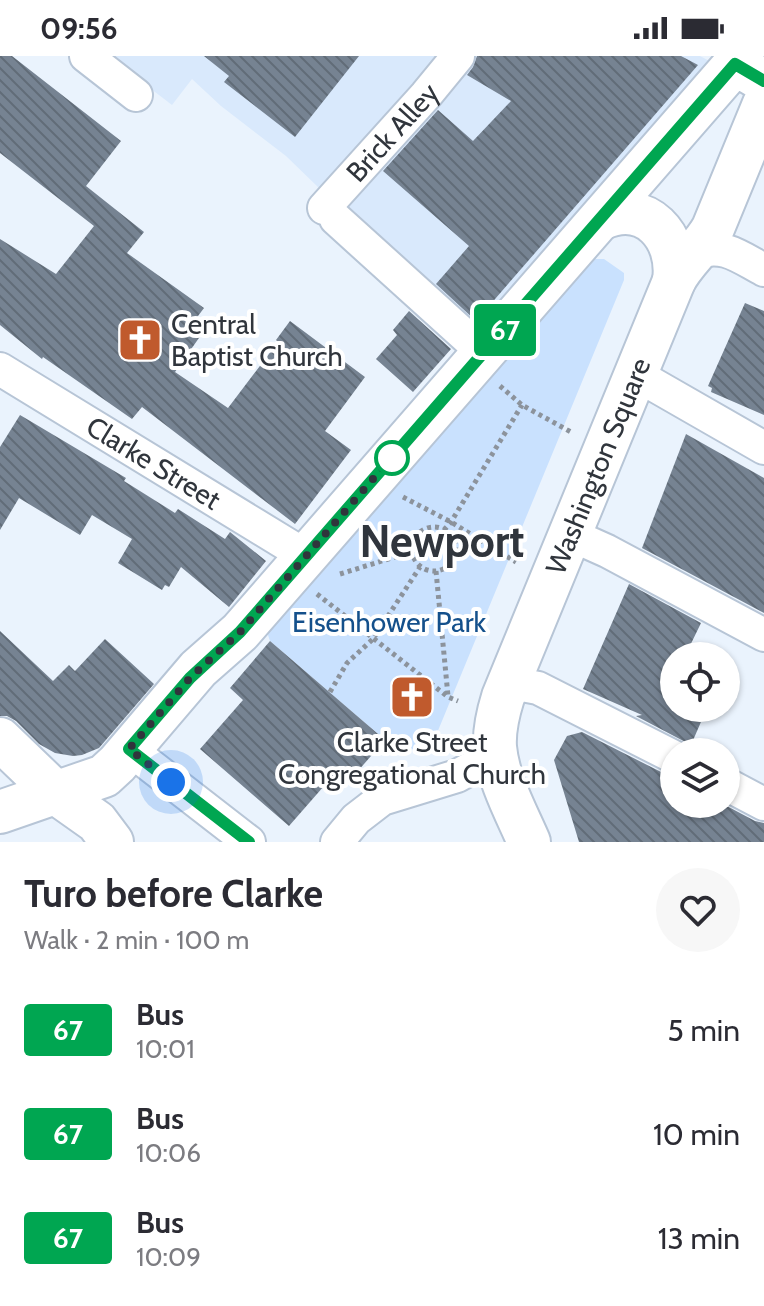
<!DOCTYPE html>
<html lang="en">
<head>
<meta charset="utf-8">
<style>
  body { margin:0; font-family:Cabin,sans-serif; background:#f7f7f7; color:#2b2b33; height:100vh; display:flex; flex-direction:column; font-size:30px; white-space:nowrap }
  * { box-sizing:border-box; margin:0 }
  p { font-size:26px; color:#7c7c81 }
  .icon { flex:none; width:44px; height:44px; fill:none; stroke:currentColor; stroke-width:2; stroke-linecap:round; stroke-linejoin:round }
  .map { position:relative; height:786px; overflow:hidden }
  .drawer { display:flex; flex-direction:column; background:#fff; flex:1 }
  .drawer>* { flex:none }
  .badge { padding:0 16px; border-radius:6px; font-size:28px; line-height:52px }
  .buttons { position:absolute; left:660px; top:586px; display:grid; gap:16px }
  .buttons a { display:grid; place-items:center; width:80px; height:80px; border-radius:50%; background:#fff; box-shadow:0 2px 6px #0004; font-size:40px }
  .you { position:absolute; width:40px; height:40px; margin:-20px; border:6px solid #fff; border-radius:50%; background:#1a73e8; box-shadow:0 0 0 12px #1a73e833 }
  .map>.badge { position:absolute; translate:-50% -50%; box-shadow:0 0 0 4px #fff }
  .round { display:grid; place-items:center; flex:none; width:84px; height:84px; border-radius:42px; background:#f7f7f7 }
  .headline { display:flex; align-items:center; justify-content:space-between; height:136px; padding:0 24px }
  h1 { font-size:38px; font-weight:700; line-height:60px }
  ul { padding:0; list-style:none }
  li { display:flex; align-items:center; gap:24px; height:104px; padding:0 24px }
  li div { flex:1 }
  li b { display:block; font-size:30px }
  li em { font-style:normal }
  li .badge { min-width:88px; font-weight:700; text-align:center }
  .status { display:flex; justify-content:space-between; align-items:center; height:56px; padding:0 40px; background:#fff; direction:ltr }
  .status svg { height:22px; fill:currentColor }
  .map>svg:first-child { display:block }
  .built { fill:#d9e9fc }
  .park { fill:#c9e1fe }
  .building { fill:url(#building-back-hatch) }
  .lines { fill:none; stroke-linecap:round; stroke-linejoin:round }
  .minor-casing { stroke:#b7c5d6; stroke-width:36 }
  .major-casing { stroke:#b7c5d6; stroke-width:46 }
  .path { stroke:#8c939c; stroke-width:5; stroke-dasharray:4 4; stroke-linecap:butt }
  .minor { stroke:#fff; stroke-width:32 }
  .major { stroke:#fff; stroke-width:42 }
  .line-casing { stroke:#fff; stroke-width:18 }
  .line { stroke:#00a651; stroke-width:12 }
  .walk { stroke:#30353c; stroke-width:8; stroke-dasharray:0 14.4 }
  .stop-dot { fill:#fff; stroke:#00a651; stroke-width:4 }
  .labels { text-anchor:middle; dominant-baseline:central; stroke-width:8; stroke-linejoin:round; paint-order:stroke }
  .street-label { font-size:28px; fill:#30353c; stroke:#fff }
  .poi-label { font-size:28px; fill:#30353c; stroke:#fff; text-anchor:start }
  .park-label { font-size:28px; fill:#14508b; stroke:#fff }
  .town-label { font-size:44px; font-weight:bold; fill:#30353c; stroke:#fff }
</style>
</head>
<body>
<div class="status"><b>09:56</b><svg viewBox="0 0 49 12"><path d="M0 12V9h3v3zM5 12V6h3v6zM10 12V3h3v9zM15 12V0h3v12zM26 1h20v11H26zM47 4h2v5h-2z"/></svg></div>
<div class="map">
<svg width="764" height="786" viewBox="0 0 764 786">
  <defs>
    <pattern id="building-back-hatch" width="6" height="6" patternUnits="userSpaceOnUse" patternTransform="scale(2)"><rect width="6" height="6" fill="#768392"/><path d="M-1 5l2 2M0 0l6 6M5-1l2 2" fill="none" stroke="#616c78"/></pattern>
  </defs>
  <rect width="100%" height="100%" fill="#eaf3fd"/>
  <path class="built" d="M108,0H700L713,7L473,275L354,166L286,100L221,50L192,23L172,49Z"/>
  <path class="park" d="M595,203H604L624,217V224L430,694L425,700L420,699L402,685L385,684L270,585L266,573L588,206Z"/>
  <g class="building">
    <path d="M0,0H12L121,85L86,130L144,176L127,197L204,252L195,264L206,272L175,316L228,352L278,286L276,284L290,265L365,321L325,375L351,394L295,468L142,351L132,363L43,301L42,303L0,269V183L56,218L94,170L0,97Z"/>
    <path d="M204,0H359L295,81L224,26L229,20Z"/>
    <path d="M477,0H681L698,9L476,265L436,228L469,190L383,115L438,54L473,85L511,45L467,19L473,11Z"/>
    <path d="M745,247L764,255V359L711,336L712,332L708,330Z"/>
    <path d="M409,255L451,293L413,336L376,303L397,279L393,274Z"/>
    <path d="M20,359L126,422L124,425L175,457L178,453L225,483L230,476L266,505L229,551L181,511L169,531L165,529L162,534L118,507L132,483L92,459L80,479L19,442L0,474V391Z"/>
    <path d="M686,378L764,422V557L642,492Z"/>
    <path d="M629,528L701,567L685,600H674V652H707L691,689L636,660L642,659L583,633Z"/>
    <path d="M0,575L53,625L69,609L75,615L105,583L154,628L99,692L82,699L73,700L55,697L39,688L16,665L7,660H0Z"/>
    <path d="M270,585L385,684L343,732L331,722L289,770L200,693L243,644L230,632Z"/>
    <path d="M582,676L665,718L674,720V748H723L755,765L764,767V786H579L554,704L567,680Z"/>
  </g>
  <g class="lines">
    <g class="minor-casing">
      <g id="minor">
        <path d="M86,0L136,39"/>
        <path id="s1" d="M324,152L426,39L458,0"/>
        <path d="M336,163L484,297"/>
        <path d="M696,197C723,186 741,202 764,214"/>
        <path id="s2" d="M0,313L306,500"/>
        <path d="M635,318L764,392"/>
        <path d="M569,478L607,495L764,579"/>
        <path d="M507,628H517L538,632L674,701"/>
        <path d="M129,693L249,786"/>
        <path d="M726,728L764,748"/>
        <path d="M337,786L356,763L382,743L457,720L477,709L495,693"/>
      </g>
    </g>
    <g class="major-casing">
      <g id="major">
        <path d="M601,163C646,142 680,181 674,225"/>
        <path d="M0,683L56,737L97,766L112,786"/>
        <path d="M0,756L104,720L117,708L198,613L240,576L735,8L764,25"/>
        <path id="s3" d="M529,786C516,756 498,724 495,691C494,675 498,657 503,641L674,225C684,205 702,192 713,172L764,48"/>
      </g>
    </g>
    <g class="path">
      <path d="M500,330L522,349L571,376"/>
      <path d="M403,441L451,466L516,506"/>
      <circle cx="434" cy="493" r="22"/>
      <path d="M444,474L451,466L522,349"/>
      <path d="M436,515L448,640"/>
      <path d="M340,518L411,496"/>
      <path d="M317,538L448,641L458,645"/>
      <path d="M330,636L347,607L373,583L420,511"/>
    </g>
    <use href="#minor" class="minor"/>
    <use href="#major" class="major"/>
  </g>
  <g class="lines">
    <g class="line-casing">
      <path id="line" d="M249,786L129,693L190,622L240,576L735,8L764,25"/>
    </g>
    <use href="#line" class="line"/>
    <path class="walk" d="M171,726L129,693L190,622L240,576L393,400L392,402"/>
  </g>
  <defs>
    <g id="church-square" transform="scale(2.3)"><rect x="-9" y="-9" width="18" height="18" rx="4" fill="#c05a2d" stroke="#fff"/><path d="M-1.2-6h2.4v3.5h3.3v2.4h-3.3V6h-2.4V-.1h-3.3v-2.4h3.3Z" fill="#fff"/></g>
  </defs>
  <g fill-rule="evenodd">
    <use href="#church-square" x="140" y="284"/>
    <use href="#church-square" x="412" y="641"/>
  </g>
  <circle class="stop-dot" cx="392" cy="402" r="16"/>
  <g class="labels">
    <g class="street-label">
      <text stroke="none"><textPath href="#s1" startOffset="102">Brick Alley</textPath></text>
      <text stroke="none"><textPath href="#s2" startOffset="180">Clarke Street</textPath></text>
      <text stroke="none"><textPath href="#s3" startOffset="402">Washington Square</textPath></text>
    </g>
    <g class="poi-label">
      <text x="171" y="268">Central<tspan x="171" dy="32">Baptist Church</tspan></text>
      <text x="412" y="686" text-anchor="middle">Clarke Street<tspan x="412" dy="32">Congregational Church</tspan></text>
    </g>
    <g class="park-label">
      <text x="389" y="566">Eisenhower Park</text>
    </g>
    <g class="town-label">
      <text x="442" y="485">Newport</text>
    </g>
  </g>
</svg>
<div class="buttons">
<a><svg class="icon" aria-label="locate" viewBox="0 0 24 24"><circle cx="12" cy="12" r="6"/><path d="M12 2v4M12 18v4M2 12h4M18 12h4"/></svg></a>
<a><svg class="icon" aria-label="layers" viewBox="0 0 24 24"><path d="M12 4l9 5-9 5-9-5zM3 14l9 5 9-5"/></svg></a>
</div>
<div class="you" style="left:171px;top:726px"></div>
<b class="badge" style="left:505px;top:274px;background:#00a651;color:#fff">67</b>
</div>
<section class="drawer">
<div class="headline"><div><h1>Turo before Clarke</h1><p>Walk · 2 min · 100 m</p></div><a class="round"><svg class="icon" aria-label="heart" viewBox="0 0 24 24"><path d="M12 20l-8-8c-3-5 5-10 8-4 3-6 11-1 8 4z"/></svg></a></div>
<ul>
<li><span class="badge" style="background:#00a651;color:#fff">67</span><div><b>Bus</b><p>10:01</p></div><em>5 min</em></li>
<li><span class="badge" style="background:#00a651;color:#fff">67</span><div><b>Bus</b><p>10:06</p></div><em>10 min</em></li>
<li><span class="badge" style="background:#00a651;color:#fff">67</span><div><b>Bus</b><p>10:09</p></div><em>13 min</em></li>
</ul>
</section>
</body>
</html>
